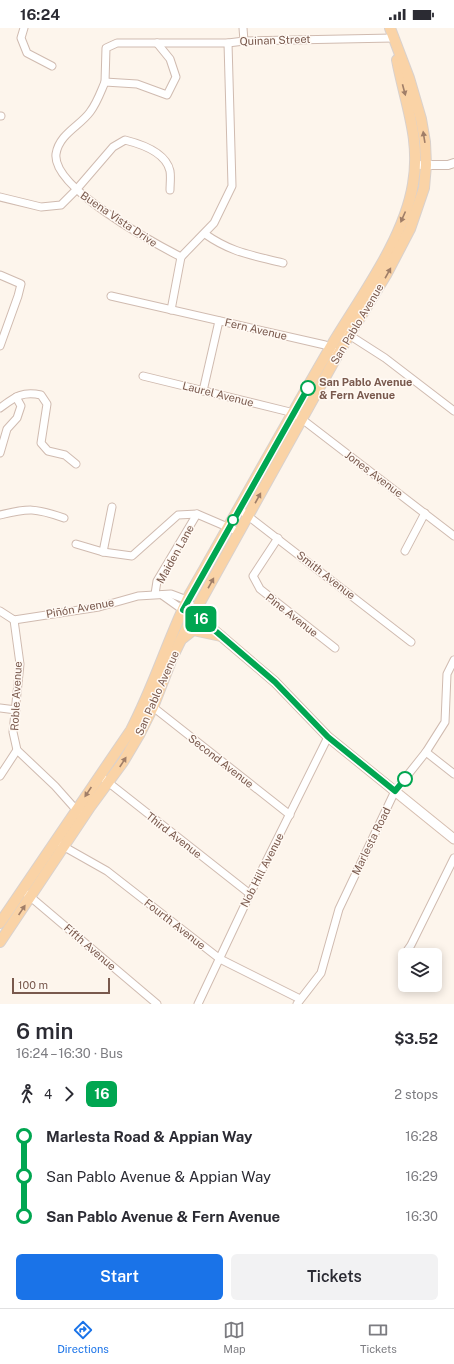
<!DOCTYPE html>
<html lang="en">
<head>
<meta charset="utf-8">
<style>
  body { margin:0; font-family:"Public Sans",sans-serif; background:#f2f2f3; color:#2b2b33; height:100vh; display:flex; flex-direction:column; font-size:15px; white-space:nowrap }
  * { box-sizing:border-box; margin:0 }
  p { font-size:13px; color:#7c7c81 }
  .icon { flex:none; width:22px; height:22px; fill:none; stroke:currentColor; stroke-width:2; stroke-linecap:round; stroke-linejoin:round }
  .map { position:relative; height:976px; overflow:hidden }
  .drawer { display:flex; flex-direction:column; background:#fff; flex:1 }
  .drawer>* { flex:none }
  .badge { padding:0 8px; border-radius:6px; font-size:14px; line-height:26px }
  .tools { position:absolute; left:398px; top:920px; display:grid; gap:8px }
  .tools a { display:grid; place-items:center; width:44px; height:44px; border-radius:6px; background:#fff; box-shadow:0 2px 10px #0003; font-size:20px }
  .scale { position:absolute; left:12px; bottom:10px; width:98px; box-sizing:border-box; padding-left:4px; border:2px solid #79594d; border-top:0; font-size:11px; line-height:14px; white-space:nowrap; color:#79594d; -webkit-text-stroke:3px #fff9f3; paint-order:stroke }
  .map>.badge { position:absolute; translate:-50% -50%; box-shadow:0 0 0 2px #fff }
  .legs { display:flex; align-items:center; gap:6px; height:44px; padding:0 16px; font-size:13px }
  .legs p { margin-inline-start:auto }
  .head { display:flex; align-items:center; justify-content:space-between; height:68px; padding:0 16px }
  h1 { font-size:22px; font-weight:600; line-height:30px }
  .action { display:flex; gap:8px; margin-top:auto; padding:8px 16px }
  .action a { flex:1; height:46px; border-radius:6px; background:#1a73e8; color:#fff; font-size:16px; font-weight:600; line-height:46px; text-align:center }
  .action a+a { background:#f2f2f3; color:#2b2b33 }
  ul { padding:0 16px; list-style:none }
  li { display:flex; align-items:center; gap:14px; height:40px; font-size:15px }
  li i { display:grid; place-items:center; width:6px; height:100%; margin:0 5px; background:currentColor }
  li i::after { content:''; width:10px; height:10px; margin:-5px; border:3px solid; border-radius:50%; background:#fff }
  li p { margin-inline-start:auto }
  li:first-child i { background:linear-gradient(#0000 50%,currentColor 0) }
  li:last-child i { background:linear-gradient(currentColor 50%,#0000 0) }
  .status { display:flex; justify-content:space-between; align-items:center; height:28px; padding:0 20px; background:#fff; direction:ltr }
  .status svg { height:11px; fill:currentColor }
  .tabs { display:flex; justify-content:space-around; align-items:center; height:56px; border-top:1px solid #e1e1e2; background:#fff; font-size:11px; color:#7c7c81 }
  .tabs a { display:grid; justify-items:center; gap:2px }
  .tabs .current { color:#1a73e8 }
  .map>svg:first-child { display:block }
  .lines { fill:none; stroke-linecap:round; stroke-linejoin:round }
  .minor-casing { stroke:#d0bbb0; stroke-width:9 }
  .tertiary-casing { stroke:#d0bbb0; stroke-width:10 }
  .secondary-casing { stroke:#d6beb0; stroke-width:11 }
  .primary-casing { stroke:#d9d1cd; stroke-width:12 }
  .minor { stroke:#fff; stroke-width:7 }
  .tertiary { stroke:#fff; stroke-width:8 }
  .secondary { stroke:#fff; stroke-width:9 }
  .primary { stroke:#fad3a6; stroke-width:10 }
  .oneway { fill:#a07e68 }
  .line-1-casing { stroke:#fff; stroke-width:9 }
  .line-1 { stroke:#00a651; stroke-width:6 }
  .stop-1-dot { fill:#fff; stroke:#00a651; stroke-width:2 }
  .labels { text-anchor:middle; dominant-baseline:central; stroke-width:3; stroke-linejoin:round; paint-order:stroke }
  .street-label { font-size:11px; fill:#79594d; stroke:#fff9f3 }
  .stop-label { font-size:11px; font-weight:bold; fill:#79594d; stroke:#fff9f3; text-anchor:start }
</style>
</head>
<body>
<div class="status"><b>16:24</b><svg viewBox="0 0 49 12"><path d="M0 12V9h3v3zM5 12V6h3v6zM10 12V3h3v9zM15 12V0h3v12zM26 1h20v11H26zM47 4h2v5h-2z"/></svg></div>
<div class="map">
<svg width="454" height="976" viewBox="0 0 454 976">
  <rect width="100%" height="100%" fill="#fdf5ec"/>
  <g class="lines">
    <g class="minor-casing">
      <g id="minor">
        <path d="M24,0L21,10L27,25L52,38"/>
        <path d="M243,0L244,13"/>
        <path d="M157,15L170,31L176,49L167,67L137,56L105,54C101,63 97,75 90,84C80,98 59,106 56,126C52,160 154,215 181,229"/>
        <path d="M105,54L106,20L117,15H228L244,13L393,10"/>
        <path d="M0,88H1"/>
        <path d="M0,169L41,179L61,177L76,162L113,119L125,112C141,116 166,124 170,143C171,149 170,156 170,162"/>
        <path d="M205,206C232,225 252,227 283,235"/>
        <path d="M181,229L214,195L232,158L228,15"/>
        <path d="M0,247L21,256L18,268L0,318"/>
        <path d="M111,268L325,317L334,323"/>
        <path d="M171,282L181,229"/>
        <path d="M346,305L385,330L454,383"/>
        <path d="M143,348L294,385L454,508"/>
        <path d="M203,363L219,293"/>
        <path d="M0,380C15,369 22,363 41,367L47,376L41,415L48,423L65,427L76,436"/>
        <path d="M0,425L7,401L17,390L21,378L16,369"/>
        <path d="M239,481L411,614"/>
        <path d="M0,487C29,480 35,480 64,490"/>
        <path d="M278,510L253,548L260,561L335,620"/>
        <path d="M76,516L103,524L132,528L178,487L197,486L239,504"/>
        <path d="M405,523L425,485"/>
        <path d="M103,524L112,479"/>
        <path d="M155,566L157,553L197,486"/>
        <path d="M162,567L183,582"/>
        <path d="M0,583L14,592L99,579L138,568L171,566L187,572"/>
        <path d="M14,592L20,636L13,704L17,722L55,758L79,785"/>
        <path d="M153,679L290,787"/>
        <path d="M0,680L16,682"/>
        <path d="M426,724L454,746"/>
        <path d="M0,748L17,722"/>
        <path d="M104,751L250,866"/>
        <path d="M61,817L107,843L220,931L300,971"/>
        <path d="M27,866L157,976"/>
        <path d="M404,927L411,917L454,830"/>
        <path d="M198,976L250,866L328,709"/>
        <path d="M297,976L321,945L339,881L395,763L426,724L445,694L447,646L454,632"/>
      </g>
    </g>
    <g class="tertiary-casing">
      <path id="tertiary" d="M421,137H448L454,135"/>
    </g>
    <g class="secondary-casing">
      <path id="secondary" d="M187,572L194,585L275,654L328,709L454,811"/>
    </g>
    <g class="primary-casing">
      <g id="primary">
        <path d="M183,610L193,602L221,608"/>
        <path d="M0,895L131,702C154,658 168,611 190,566C237,484 283,401 330,320C359,271 404,212 413,156C421,111 405,75 397,32"/>
        <path d="M0,914L90,779L123,734L139,707L153,679L172,630L194,585L338,326L386,247L410,201L424,160L426,137L425,114L421,91L409,50L390,0"/>
      </g>
    </g>
    <use href="#minor" class="minor"/>
    <use href="#tertiary" class="tertiary"/>
    <use href="#secondary" class="secondary"/>
    <use href="#primary" class="primary"/>
  </g>
  <defs><path id="oneway-solid" d="M-6-.8H1V-3.2L6.5 0L1 3.2V.8H-6Z"/></defs>
  <g class="oneway">
    <use href="#oneway-solid" transform="translate(404 62) rotate(75)"/>
    <use href="#oneway-solid" transform="translate(424 109) rotate(-99)"/>
    <use href="#oneway-solid" transform="translate(403 189) rotate(114)"/>
    <use href="#oneway-solid" transform="translate(388 245) rotate(-61)"/>
    <use href="#oneway-solid" transform="translate(258 470) rotate(-61)"/>
    <use href="#oneway-solid" transform="translate(211 555) rotate(-61)"/>
    <use href="#oneway-solid" transform="translate(123 734) rotate(-57)"/>
    <use href="#oneway-solid" transform="translate(88 764) rotate(124)"/>
    <use href="#oneway-solid" transform="translate(22 882) rotate(-56)"/>
  </g>
  <g class="lines">
    <g class="line-1-casing">
      <path id="line-1" d="M308,360L183,582L194,585L198,588L275,654L328,709L395,763L405,751"/>
    </g>
    <use href="#line-1" class="line-1"/>
  </g>
  <g class="stop-1-dot">
    <circle cx="308" cy="360" r="7"/>
    <circle cx="233" cy="492" r="5"/>
    <circle cx="405" cy="751" r="7"/>
  </g>
  <g class="labels">
    <g class="street-label">
      <text transform="translate(275 12) rotate(-2)">Quinan Street</text>
      <text transform="translate(119 191) rotate(34)">Buena Vista Drive</text>
      <text transform="translate(357 296) rotate(-59)">San Pablo Avenue</text>
      <text transform="translate(256 301) rotate(13)">Fern Avenue</text>
      <text transform="translate(218 366) rotate(14)">Laurel Avenue</text>
      <text transform="translate(374 446) rotate(37)">Jones Avenue</text>
      <text transform="translate(175 526) rotate(-61)">Maiden Lane</text>
      <text transform="translate(326 547) rotate(38)">Smith Avenue</text>
      <text transform="translate(80 580) rotate(-10)">Piñón Avenue</text>
      <text transform="translate(292 587) rotate(38)">Pine Avenue</text>
      <text transform="translate(157 665) rotate(-66)">San Pablo Avenue</text>
      <text transform="translate(16 668) rotate(-87)">Roble Avenue</text>
      <text transform="translate(221 733) rotate(38)">Second Avenue</text>
      <text transform="translate(174 807) rotate(38)">Third Avenue</text>
      <text transform="translate(371 813) rotate(-64)">Marlesta Road</text>
      <text transform="translate(262 842) rotate(-63)">Nob Hill Avenue</text>
      <text transform="translate(175 896) rotate(38)">Fourth Avenue</text>
      <text transform="translate(90 919) rotate(41)">Fifth Avenue</text>
    </g>
    <g class="stop-label">
      <text x="319" y="354">San Pablo Avenue<tspan x="319" dy="13">&amp; Fern Avenue</tspan></text>
    </g>
  </g>
</svg>
<div class="tools">
<a><svg class="icon" aria-label="layers" viewBox="0 0 24 24"><path d="M12 4l9 5-9 5-9-5zM3 14l9 5 9-5"/></svg></a>
</div>
<div class="scale">100 m</div>
<b class="badge" style="left:201px;top:591px;background:#00a651;color:#fff">16</b>
</div>
<section class="drawer">
<div class="head"><div><h1>6 min</h1><p>16:24 – 16:30 · Bus</p></div><b>$3.52</b></div>
<div class="legs"><svg class="icon" aria-label="walk" viewBox="0 0 24 24"><circle cx="13" cy="4" r="2"/><path d="M13 8l-2 6 4 7M11 14l-3 7M7 12l3-4h3l4 4"/></svg>4<svg class="icon" aria-label="forward" viewBox="0 0 24 24"><path d="M9 5l7 7-7 7"/></svg><b class="badge" style="background:#00a651;color:#fff">16</b><p>2 stops</p></div>
<ul>
<li><i style="color:#00a651"></i><b>Marlesta Road &amp; Appian Way</b><p>16:28</p></li>
<li><i style="color:#00a651"></i><span>San Pablo Avenue &amp; Appian Way</span><p>16:29</p></li>
<li><i style="color:#00a651"></i><b>San Pablo Avenue &amp; Fern Avenue</b><p>16:30</p></li>
</ul>
<div class="action"><a>Start</a><a>Tickets</a></div>
</section>
<nav class="tabs">
<a class="current"><svg class="icon" aria-label="directions" viewBox="0 0 24 24"><path d="M12 3l9 9-9 9-9-9zM9 14v-3h6M13 9l2 2-2 2"/></svg>Directions</a>
<a><svg class="icon" aria-label="map" viewBox="0 0 24 24"><path d="M3 6l6-2 6 2 6-2v14l-6 2-6-2-6 2zM9 4v14M15 6v14"/></svg>Map</a>
<a><svg class="icon" aria-label="tickets" viewBox="0 0 24 24"><path d="M3 7h18v10H3zM15 7v10"/></svg>Tickets</a>
</nav>
</body>
</html>
